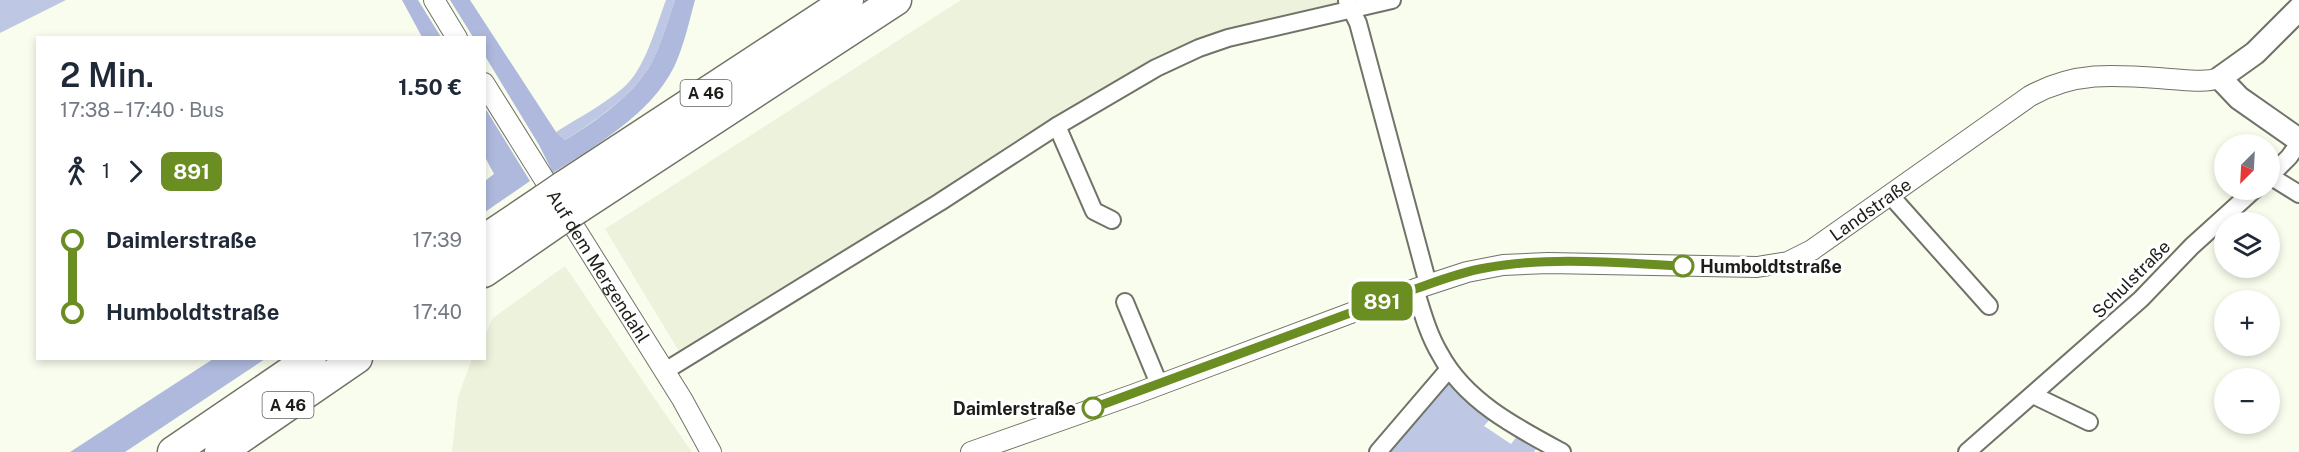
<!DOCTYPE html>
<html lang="de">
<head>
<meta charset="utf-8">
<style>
  body { margin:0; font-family:"Public Sans",sans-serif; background:#f2f2f3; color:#1f2937; height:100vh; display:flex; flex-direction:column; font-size:22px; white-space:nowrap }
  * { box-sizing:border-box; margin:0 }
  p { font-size:20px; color:#747a83 }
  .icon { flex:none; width:33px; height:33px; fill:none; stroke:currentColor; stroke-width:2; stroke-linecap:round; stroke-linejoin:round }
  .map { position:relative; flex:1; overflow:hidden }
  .sheet { position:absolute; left:36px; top:36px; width:450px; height:324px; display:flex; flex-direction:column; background:#fff; border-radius:0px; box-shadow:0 3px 9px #0003 }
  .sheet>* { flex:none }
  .badge { padding:0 12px; border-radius:9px; font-size:21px; line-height:39px }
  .needle { width:39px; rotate:204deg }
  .fabs { position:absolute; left:2214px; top:134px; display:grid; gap:12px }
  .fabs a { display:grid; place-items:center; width:66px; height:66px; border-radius:50%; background:#fff; box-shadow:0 3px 9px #0003; font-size:30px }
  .map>.badge { position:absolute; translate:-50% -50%; box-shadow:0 0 0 3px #fff }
  .legs { display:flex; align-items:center; gap:9px; height:66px; padding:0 24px; font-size:20px }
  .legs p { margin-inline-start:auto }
  .head { display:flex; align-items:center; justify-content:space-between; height:102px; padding:0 24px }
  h1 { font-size:33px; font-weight:600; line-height:45px }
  ul { padding:0 24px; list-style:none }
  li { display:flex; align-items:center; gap:21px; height:72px; font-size:22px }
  li i { display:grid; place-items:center; width:9px; height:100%; margin:0 8px; background:currentColor }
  li i::after { content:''; width:15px; height:15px; margin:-8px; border:4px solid; border-radius:50%; background:#fff }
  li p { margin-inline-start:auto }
  li:first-child i { background:linear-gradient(#0000 50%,currentColor 0) }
  li:last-child i { background:linear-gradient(currentColor 50%,#0000 0) }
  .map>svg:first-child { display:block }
  .built { fill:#edf2dd }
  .green { fill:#bec7e3 }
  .forest { fill:#aeb9dd }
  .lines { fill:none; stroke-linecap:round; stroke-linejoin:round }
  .minor-casing { stroke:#707367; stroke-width:20 }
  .tertiary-casing { stroke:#707367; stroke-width:22 }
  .secondary-casing { stroke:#707367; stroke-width:26 }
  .motorway-casing { stroke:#707367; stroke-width:33 }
  .minor { stroke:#fff; stroke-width:16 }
  .tertiary { stroke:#fff; stroke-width:20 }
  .secondary { stroke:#fff; stroke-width:22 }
  .motorway { stroke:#fff; stroke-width:30 }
  .motorway-bridge-casing { stroke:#707367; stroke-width:33; stroke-linecap:butt }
  .motorway-bridge { stroke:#fff; stroke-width:30 }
  .line-1-casing { stroke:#fff; stroke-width:14 }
  .line-1 { stroke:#6b8e23; stroke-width:9 }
  .stop-1-dot { fill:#fff; stroke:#6b8e23; stroke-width:3 }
  .labels { text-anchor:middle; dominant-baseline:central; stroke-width:6; stroke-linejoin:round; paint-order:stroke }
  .shield { fill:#fff; stroke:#61625e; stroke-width:1.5 }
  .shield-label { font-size:16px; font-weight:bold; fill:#1d1e19 }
  .street-label { font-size:18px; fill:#1d1e19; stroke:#fff }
  .stop-label { font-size:18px; font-weight:bold; fill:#1d1e19; stroke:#fff; text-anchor:start }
</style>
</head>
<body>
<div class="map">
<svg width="2299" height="452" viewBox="0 0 2299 452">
  <rect width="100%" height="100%" fill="#f9fdee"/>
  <g class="built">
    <path d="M961,0H1340L1342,3L1242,25L1183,46L1136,69L680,353L605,229Z"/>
    <path d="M565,266L657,402L692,452H452L458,397L472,359L484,358L485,335L493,318Z"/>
  </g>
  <g class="green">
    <path d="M0,0H66L0,33Z"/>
    <path d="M666,0H675C668,20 662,42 652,62C635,94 595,121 565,140L556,132C578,118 603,105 623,88C645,70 656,26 666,0Z"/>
    <path d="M1447,381L1491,418L1484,426L1511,444L1518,435L1538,446L1534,452H1384Z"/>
  </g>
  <g class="forest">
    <path d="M402,0H418L441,37H422Z"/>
    <path d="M450,0H470L556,132L565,140C595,122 635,94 652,62C662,42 668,20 675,0H695C689,22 684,46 674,67C650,115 596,145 553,173L539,145L485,56L484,38L473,37Z"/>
    <path d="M485,108L530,181L485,212V181L494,174L485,157Z"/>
    <path d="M213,359H265L125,452H70Z"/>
  </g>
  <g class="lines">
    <g class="minor-casing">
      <g id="minor">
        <path d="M1347,1L1358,23L1428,284"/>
        <path d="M1057,126L1094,211L1112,220"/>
        <path d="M2299,143L2289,157L2270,176L2299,194"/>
        <path d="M1890,195L1989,306"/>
        <path d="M1415,289C1422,311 1428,334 1440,354C1465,401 1517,428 1562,452"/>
        <path d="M1125,302L1159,384"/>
        <path d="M665,371L940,202L1057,126L1156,68L1199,48L1228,38L1392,0"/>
        <path d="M2033,395L2089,422"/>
        <path d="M1378,452L1449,369"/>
        <path d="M1967,452L2141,299L2192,246L2255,189"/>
      </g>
    </g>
    <g class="tertiary-casing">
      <g id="tertiary">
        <path d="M434,0L457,38"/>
        <path id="s1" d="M484,83L682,399L711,452"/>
        <path id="s2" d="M971,452L1135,394L1415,289L1467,272L1503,265L1548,263L1757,267L1788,262L1812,250L2030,96C2077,70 2118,75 2170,79C2187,80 2204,83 2220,78"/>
      </g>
    </g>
    <g class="secondary-casing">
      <path id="secondary" d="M2299,9L2255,53L2220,78L2239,98L2299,140"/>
    </g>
    <g class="motorway-casing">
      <g id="motorway">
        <path d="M564,186L848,0"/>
        <path d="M578,208L896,0"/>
        <path d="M484,240L545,199"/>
        <path d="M484,272L558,221"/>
        <path d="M173,452L311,358"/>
        <path d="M220,452L357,358"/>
      </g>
    </g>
    <use href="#minor" class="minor"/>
    <use href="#tertiary" class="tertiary"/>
    <use href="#secondary" class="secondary"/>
    <use href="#motorway" class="motorway"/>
    <g class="motorway-bridge-casing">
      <g id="motorway-bridge">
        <path d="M545,199L564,186"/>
        <path d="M558,221L578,208"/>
      </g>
    </g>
    <use href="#motorway-bridge" class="motorway-bridge"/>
  </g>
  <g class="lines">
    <g class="line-1-casing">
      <path id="line-1" d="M1093,408L1415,289C1438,281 1461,272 1485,268C1547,256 1621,263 1683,266"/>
    </g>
    <use href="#line-1" class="line-1"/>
  </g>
  <g class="stop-1-dot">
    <circle cx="1683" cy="266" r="10"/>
    <circle cx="1093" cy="408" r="10"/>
  </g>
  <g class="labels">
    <g class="shield">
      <rect x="680.5" y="80" width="51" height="26" rx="4.5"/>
      <rect x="262.5" y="392" width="51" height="26" rx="4.5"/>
    </g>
    <g class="shield-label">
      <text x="706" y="93">A 46</text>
      <text x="288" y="405">A 46</text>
    </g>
    <g class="street-label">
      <text stroke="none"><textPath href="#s2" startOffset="948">Landstraße</textPath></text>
      <text stroke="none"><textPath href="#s1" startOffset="216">Auf dem Mergendahl</textPath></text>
      <text transform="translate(2131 279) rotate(-45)">Schulstraße</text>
    </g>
    <g class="stop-label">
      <text x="1700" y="266">Humboldtstraße</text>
      <text x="1076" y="408" text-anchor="end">Daimlerstraße</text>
    </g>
  </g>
</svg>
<div class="fabs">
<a><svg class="needle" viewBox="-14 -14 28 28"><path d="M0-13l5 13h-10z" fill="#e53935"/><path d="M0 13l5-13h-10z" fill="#747a83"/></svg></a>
<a><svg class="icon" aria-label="layers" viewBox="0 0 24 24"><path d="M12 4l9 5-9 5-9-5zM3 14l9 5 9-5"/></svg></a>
<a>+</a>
<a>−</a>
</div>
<b class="badge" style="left:1382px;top:301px;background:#6b8e23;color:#fff">891</b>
<section class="sheet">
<div class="head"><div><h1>2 Min.</h1><p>17:38 – 17:40 · Bus</p></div><b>1.50 €</b></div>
<div class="legs"><svg class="icon" aria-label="walk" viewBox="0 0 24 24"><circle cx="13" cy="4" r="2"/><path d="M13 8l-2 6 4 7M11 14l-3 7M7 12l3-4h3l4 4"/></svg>1<svg class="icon" aria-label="forward" viewBox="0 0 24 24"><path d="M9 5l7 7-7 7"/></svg><b class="badge" style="background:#6b8e23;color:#fff">891</b></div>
<ul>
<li><i style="color:#6b8e23"></i><b>Daimlerstraße</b><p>17:39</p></li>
<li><i style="color:#6b8e23"></i><b>Humboldtstraße</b><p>17:40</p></li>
</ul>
</section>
</div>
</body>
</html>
